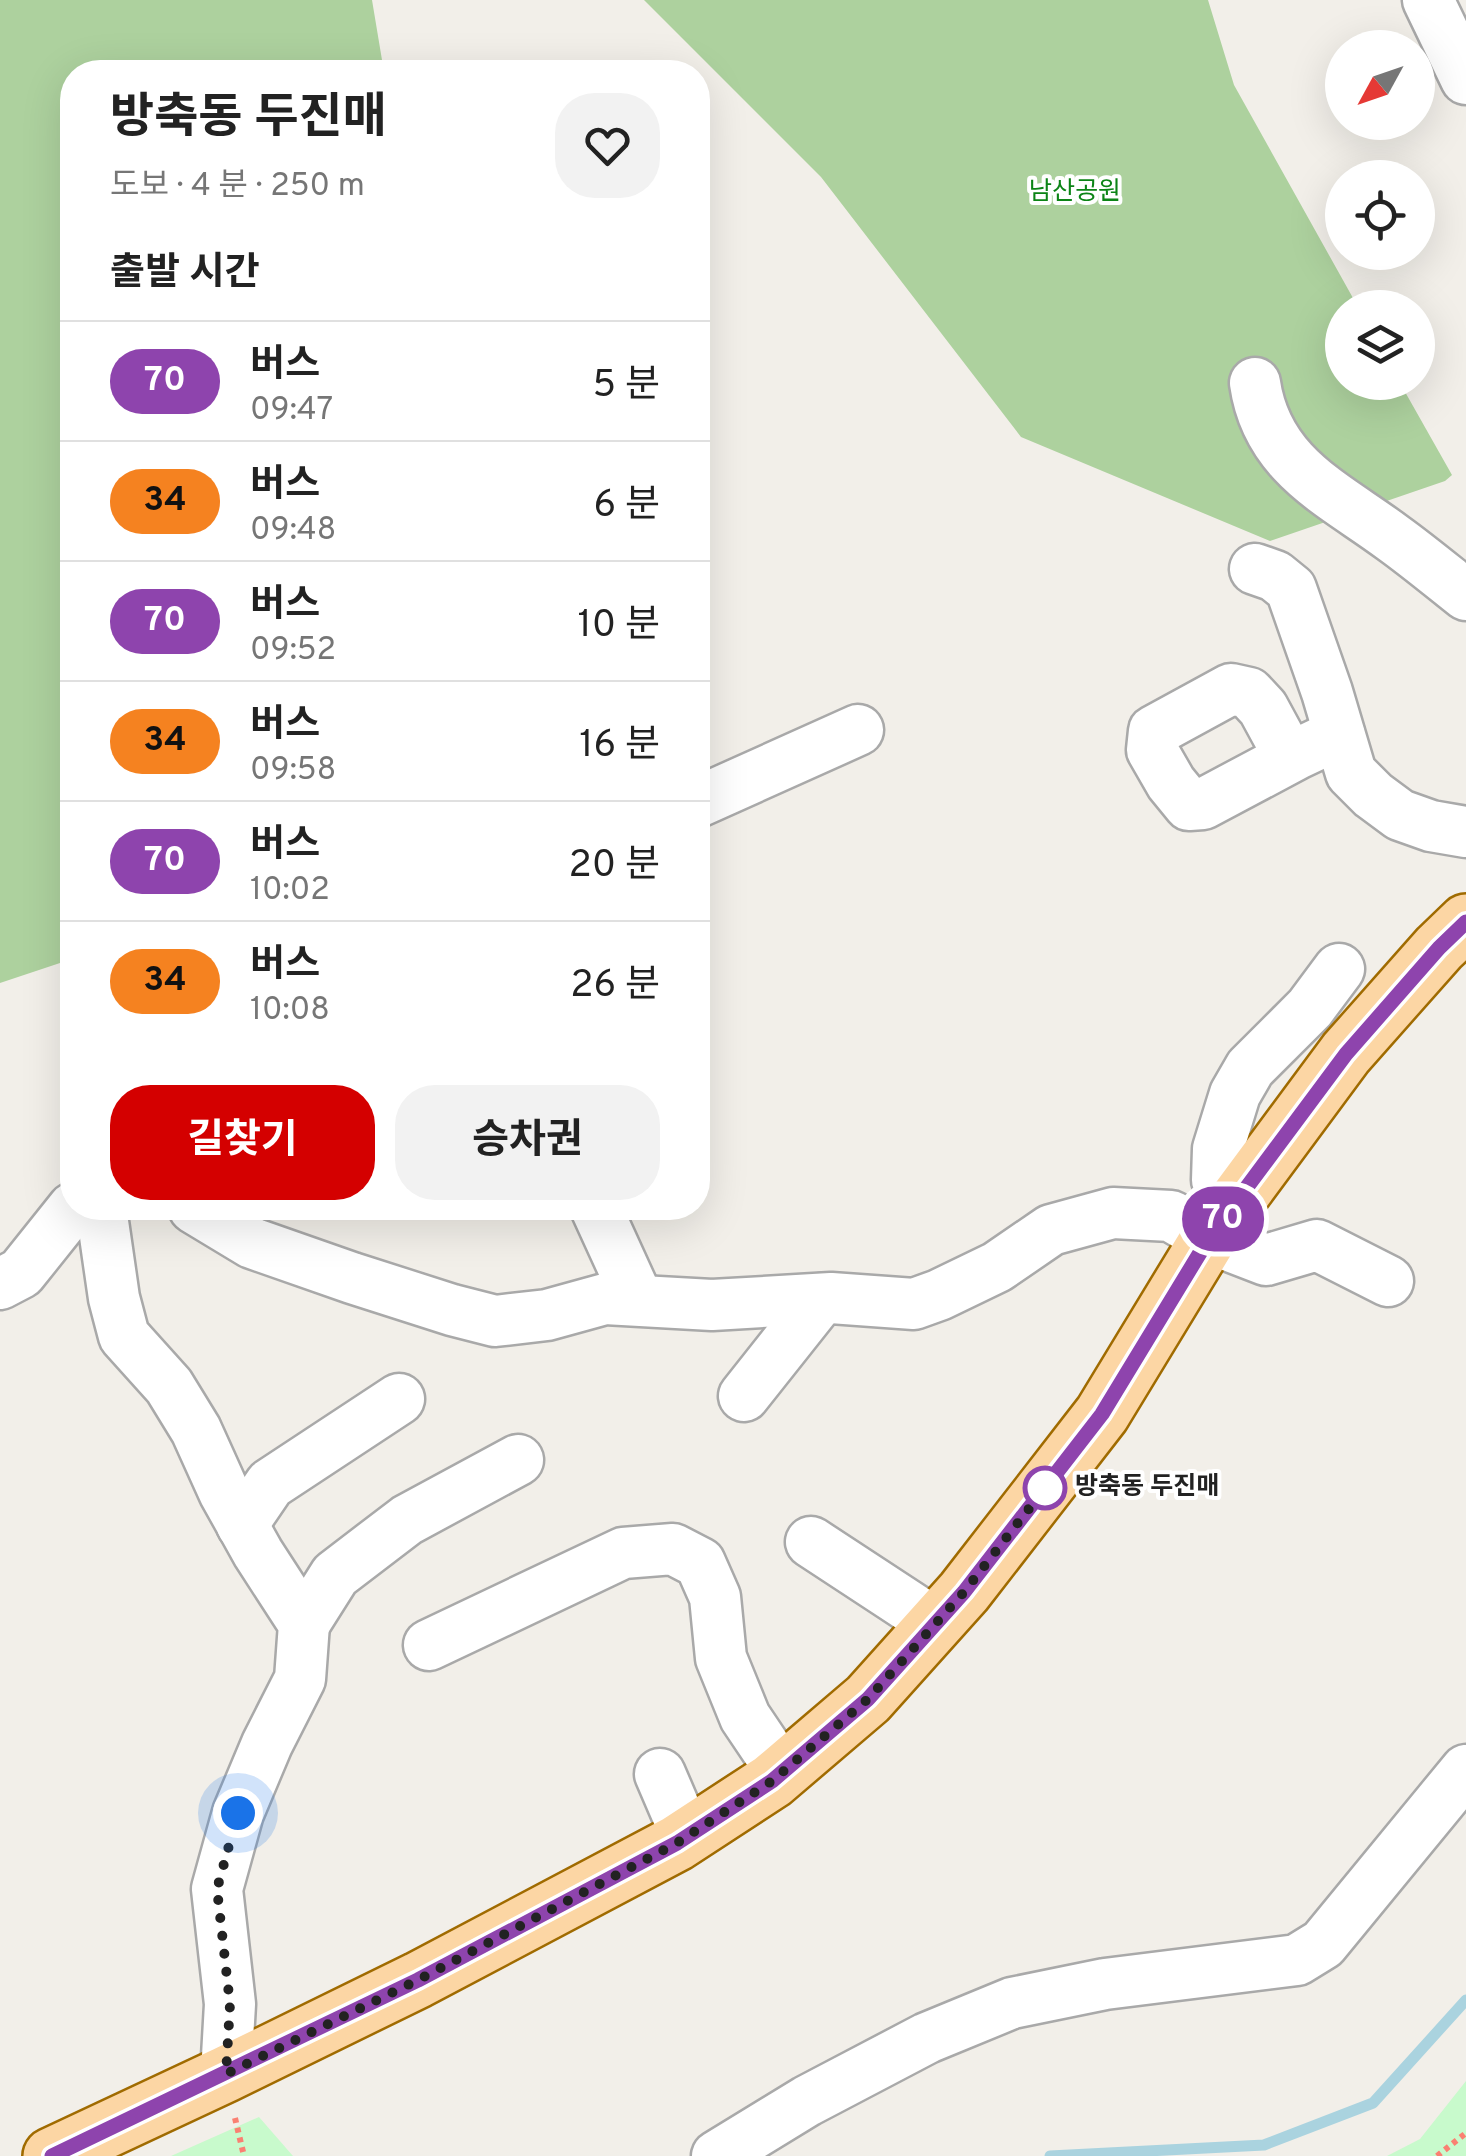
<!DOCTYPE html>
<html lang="ko">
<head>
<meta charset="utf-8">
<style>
  body { margin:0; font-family:Overpass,"Noto Sans KR",sans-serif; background:#f2f2f2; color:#222; height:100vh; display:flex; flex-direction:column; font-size:38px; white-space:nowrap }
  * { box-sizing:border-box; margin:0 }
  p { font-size:32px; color:#767676 }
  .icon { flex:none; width:55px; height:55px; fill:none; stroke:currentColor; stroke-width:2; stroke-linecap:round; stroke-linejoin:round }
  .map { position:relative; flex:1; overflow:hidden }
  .side { position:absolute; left:60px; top:60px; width:650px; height:1160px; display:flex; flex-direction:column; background:#fff; border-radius:40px; box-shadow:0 10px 40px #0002 }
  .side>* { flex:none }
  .badge { padding:0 20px; border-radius:32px; font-size:35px; line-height:65px }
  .needle { width:65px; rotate:230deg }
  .buttons { position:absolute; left:1325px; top:30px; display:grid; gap:20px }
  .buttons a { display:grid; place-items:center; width:110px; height:110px; border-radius:50%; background:#fff; box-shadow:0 10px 40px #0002; font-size:50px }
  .you { position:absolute; width:50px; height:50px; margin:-25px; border:8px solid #fff; border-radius:50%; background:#1a73e8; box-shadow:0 0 0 15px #1a73e833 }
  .map>.badge { position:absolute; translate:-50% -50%; box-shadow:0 0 0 5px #fff }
  h2 { padding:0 50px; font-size:38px; line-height:90px }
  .round { display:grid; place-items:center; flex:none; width:105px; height:105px; border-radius:40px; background:#f2f2f2 }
  .summary { display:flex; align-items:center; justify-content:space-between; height:170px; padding:0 50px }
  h1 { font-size:48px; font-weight:700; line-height:75px }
  .cta { display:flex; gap:20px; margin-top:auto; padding:20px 50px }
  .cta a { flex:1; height:115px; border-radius:40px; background:#d40000; color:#fff; font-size:40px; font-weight:700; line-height:115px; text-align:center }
  .cta a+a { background:#f2f2f2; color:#222 }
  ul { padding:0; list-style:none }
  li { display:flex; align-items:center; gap:30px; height:120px; padding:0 50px; border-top:2px solid #e0e0e0 }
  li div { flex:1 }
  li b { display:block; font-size:38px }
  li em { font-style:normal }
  li .badge { min-width:110px; font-weight:700; text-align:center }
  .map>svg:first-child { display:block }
  .forest { fill:#add19e }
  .park { fill:#c8facc }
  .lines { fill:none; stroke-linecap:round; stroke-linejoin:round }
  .stream { stroke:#aad3df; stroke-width:11 }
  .minor-casing { stroke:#a9a9a9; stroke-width:55 }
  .major-casing { stroke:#a06b00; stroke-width:60 }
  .path { stroke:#fa8072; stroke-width:6; stroke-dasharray:5 5; stroke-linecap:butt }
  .minor { stroke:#fff; stroke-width:50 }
  .major { stroke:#fcd6a4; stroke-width:55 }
  .line-casing { stroke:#fff; stroke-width:22 }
  .line { stroke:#8e44ad; stroke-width:15 }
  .walk { stroke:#222; stroke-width:10; stroke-dasharray:0 18 }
  .stop-dot { fill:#fff; stroke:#8e44ad; stroke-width:5 }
  .labels { text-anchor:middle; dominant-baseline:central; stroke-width:8; stroke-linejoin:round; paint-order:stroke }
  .park-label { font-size:25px; fill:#0c8416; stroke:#fff }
  .stop-label { font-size:25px; font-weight:bold; fill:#222; stroke:#fff; text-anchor:start }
</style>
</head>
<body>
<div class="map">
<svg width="1466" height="2156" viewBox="0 0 1466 2156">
  <rect width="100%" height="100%" fill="#f2efe9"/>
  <g class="forest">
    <path d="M0,0H372L384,72H72V959L0,983Z"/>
    <path d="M644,0H1208L1234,85L1358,307L1342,308V382L1400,383L1452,475L1445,481L1270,541L1021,437L821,177Z"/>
  </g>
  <g class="park">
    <path d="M1466,2081V2156H1387L1420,2139Z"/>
    <path d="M259,2117L293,2156H171Z"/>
  </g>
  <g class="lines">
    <path class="stream" d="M1050,2156L1264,2145L1373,2103L1466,2000"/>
    <g class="minor-casing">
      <g id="minor">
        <path d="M1428,0L1466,79"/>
        <path d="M1255,383C1267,466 1334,494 1393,538C1418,556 1442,576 1466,595"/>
        <path d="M1255,569L1275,576L1291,589L1327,692L1351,773L1373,795L1400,815L1431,826L1466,832"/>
        <path d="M1297,754L1203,804L1189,805L1171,783L1152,750L1154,731L1231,689L1249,693L1263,708L1282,743L1297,754L1339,734"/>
        <path d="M698,802L858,730"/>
        <path d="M101,1208L114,1298L124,1336L169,1386L196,1430L224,1492L258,1553L304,1624L300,1679L267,1744L238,1813L217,1889L230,2004L226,2074"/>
        <path d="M194,1208L252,1243L352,1278L452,1310L495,1321L547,1315L605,1299L712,1305L831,1298L914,1304L939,1295L997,1267L1051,1230L1113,1213L1171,1216L1209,1238L1266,1260L1317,1245L1388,1281"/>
        <path d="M596,1208L638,1300"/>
        <path d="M1229,1211L1217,1180L1218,1149L1235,1094L1250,1068L1310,1008L1339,969"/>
        <path d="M0,1284L21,1273L73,1208"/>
        <path d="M744,1396L821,1299"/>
        <path d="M242,1525L270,1484L399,1399"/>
        <path d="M811,1542L936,1624"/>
        <path d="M304,1624L335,1575L407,1520L518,1460"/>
        <path d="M429,1645L623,1553L673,1549L700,1563L715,1597L721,1658L745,1717L782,1772"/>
        <path d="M660,1774L687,1837"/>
        <path d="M717,2156L807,2101L927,2038L1012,2003L1105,1984L1297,1960L1323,1944L1466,1770"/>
      </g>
    </g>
    <g class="major-casing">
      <path id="major" d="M51,2156L226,2074L418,1980L677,1843L772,1781L868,1699L964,1592L1102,1414L1209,1238L1346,1053L1439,948L1466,922"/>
    </g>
    <g class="path">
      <path d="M235,2118L244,2156"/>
      <path d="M1437,2156L1466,2133"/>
    </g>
    <use href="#minor" class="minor"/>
    <use href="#major" class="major"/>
  </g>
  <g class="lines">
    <g class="line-casing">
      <path id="line" d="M52,2156L418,1980L677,1843L772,1781L868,1699L964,1592L1102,1414L1209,1238L1346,1054L1439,948L1466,922"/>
    </g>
    <use href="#line" class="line"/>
    <path class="walk" d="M238,1813L217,1889L230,2004L226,2074L418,1980L677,1843L772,1781L868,1699L964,1592L1056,1474L1045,1488"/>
  </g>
  <circle class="stop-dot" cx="1045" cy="1488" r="20"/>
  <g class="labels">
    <g class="park-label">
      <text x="1075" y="193">남산공원</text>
    </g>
    <g class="stop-label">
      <text x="1075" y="1488">방축동 두진매</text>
    </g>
  </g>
</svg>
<div class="buttons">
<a><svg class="needle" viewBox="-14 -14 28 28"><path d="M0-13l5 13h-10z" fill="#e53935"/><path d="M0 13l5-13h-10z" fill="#767676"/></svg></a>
<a><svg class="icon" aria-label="locate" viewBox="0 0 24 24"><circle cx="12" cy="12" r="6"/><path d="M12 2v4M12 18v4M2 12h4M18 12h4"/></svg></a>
<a><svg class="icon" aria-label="layers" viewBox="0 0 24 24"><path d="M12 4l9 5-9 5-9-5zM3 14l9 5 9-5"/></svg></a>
</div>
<div class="you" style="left:238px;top:1813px"></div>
<b class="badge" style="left:1223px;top:1219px;background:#8e44ad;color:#fff">70</b>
<section class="side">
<div class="summary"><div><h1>방축동 두진매</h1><p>도보 · 4 분 · 250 m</p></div><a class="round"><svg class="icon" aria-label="heart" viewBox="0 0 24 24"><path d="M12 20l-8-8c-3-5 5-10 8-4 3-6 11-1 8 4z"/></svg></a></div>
<h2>출발 시간</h2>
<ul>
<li><span class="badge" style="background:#8e44ad;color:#fff">70</span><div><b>버스</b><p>09:47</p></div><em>5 분</em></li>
<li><span class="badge" style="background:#f58220;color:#111">34</span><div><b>버스</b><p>09:48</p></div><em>6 분</em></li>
<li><span class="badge" style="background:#8e44ad;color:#fff">70</span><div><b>버스</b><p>09:52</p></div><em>10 분</em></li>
<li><span class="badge" style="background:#f58220;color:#111">34</span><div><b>버스</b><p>09:58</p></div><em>16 분</em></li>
<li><span class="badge" style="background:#8e44ad;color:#fff">70</span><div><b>버스</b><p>10:02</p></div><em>20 분</em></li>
<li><span class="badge" style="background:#f58220;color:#111">34</span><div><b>버스</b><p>10:08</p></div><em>26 분</em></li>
</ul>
<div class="cta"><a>길찾기</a><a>승차권</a></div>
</section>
</div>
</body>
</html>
